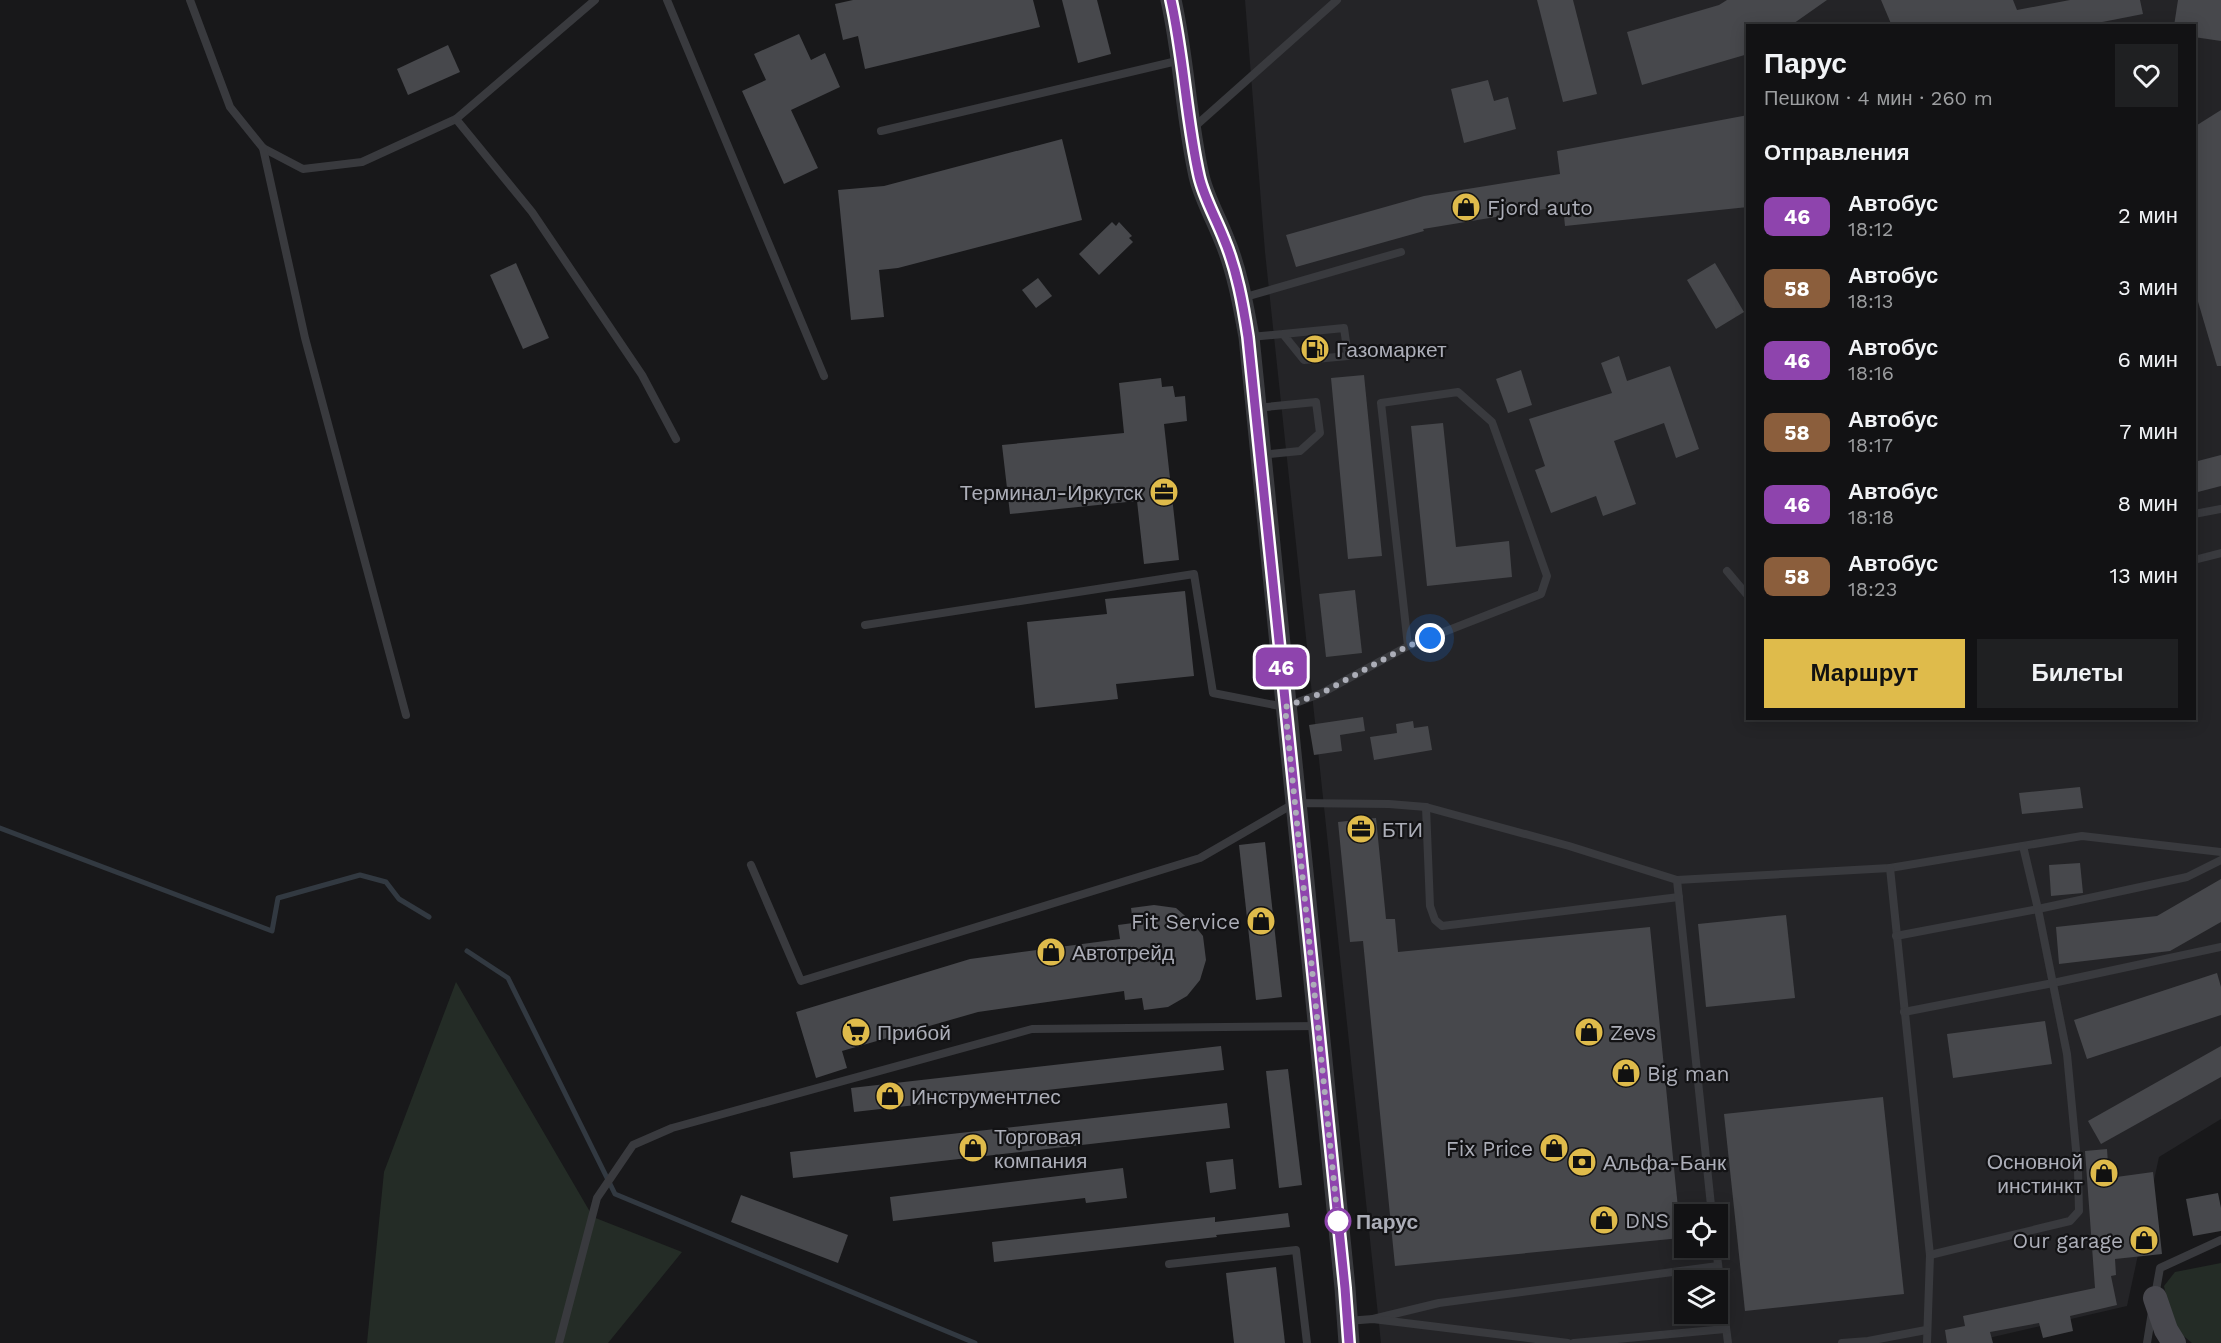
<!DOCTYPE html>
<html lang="ru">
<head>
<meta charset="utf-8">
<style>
  body { margin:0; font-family:"Work Sans",sans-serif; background:#1f2022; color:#f1f3f6; height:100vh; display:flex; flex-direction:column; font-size:22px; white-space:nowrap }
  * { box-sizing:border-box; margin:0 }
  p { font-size:20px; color:#9c9ea0 }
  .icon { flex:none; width:33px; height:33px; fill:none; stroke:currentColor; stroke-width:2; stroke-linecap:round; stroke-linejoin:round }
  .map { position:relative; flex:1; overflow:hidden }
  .sheet { position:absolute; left:1746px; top:24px; width:450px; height:696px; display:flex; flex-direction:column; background:#121214; border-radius:0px; box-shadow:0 3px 15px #0003,0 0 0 2px #313234 }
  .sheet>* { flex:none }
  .badge { padding:0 12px; border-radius:9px; font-size:21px; line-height:39px }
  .buttons { position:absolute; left:1674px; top:1204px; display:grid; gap:12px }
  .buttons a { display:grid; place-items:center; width:54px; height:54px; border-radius:0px; background:#121214; box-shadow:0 3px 15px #0003,0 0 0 2px #313234; font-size:30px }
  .you { position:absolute; width:30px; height:30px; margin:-15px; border:4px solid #fff; border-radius:50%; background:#1a73e8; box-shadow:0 0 0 9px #1a73e833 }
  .map>.badge { position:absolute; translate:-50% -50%; box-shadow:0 0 0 3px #fff }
  h2 { padding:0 18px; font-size:22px; line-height:54px }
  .round { display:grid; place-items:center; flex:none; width:63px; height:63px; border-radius:0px; background:#1f2022 }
  .head { display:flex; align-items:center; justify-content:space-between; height:102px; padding:0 18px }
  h1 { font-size:28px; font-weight:700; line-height:45px }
  .cta { display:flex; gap:12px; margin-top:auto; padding:12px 18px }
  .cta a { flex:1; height:69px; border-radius:0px; background:#dfbb4b; color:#111; font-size:24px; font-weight:700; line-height:69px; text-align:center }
  .cta a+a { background:#1f2022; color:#f1f3f6 }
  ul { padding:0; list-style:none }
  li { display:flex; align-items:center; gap:18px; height:72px; padding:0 18px }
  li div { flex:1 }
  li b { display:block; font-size:22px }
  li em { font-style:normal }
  li .badge { min-width:66px; font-weight:700; text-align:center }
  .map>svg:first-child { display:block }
  .built { fill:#242427; fill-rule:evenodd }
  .green { fill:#242c26 }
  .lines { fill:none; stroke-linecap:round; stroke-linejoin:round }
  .stream { stroke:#323941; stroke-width:5 }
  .building { fill:#47484c }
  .service { stroke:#393a3e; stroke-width:8 }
  .tertiary { stroke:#393a3e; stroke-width:21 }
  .secondary { stroke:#48484e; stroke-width:24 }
  .line-casing { stroke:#fff; stroke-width:14 }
  .line { stroke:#8e44ad; stroke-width:9 }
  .walk { stroke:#acaeb8; stroke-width:6; stroke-dasharray:0 10.8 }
  .stop-dot { fill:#fff; stroke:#8e44ad; stroke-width:3 }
  .labels { text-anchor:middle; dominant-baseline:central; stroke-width:4.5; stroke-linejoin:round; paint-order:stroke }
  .poi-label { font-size:21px; fill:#acaeb8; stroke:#131315; text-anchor:start }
  .stop-label { font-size:21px; font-weight:bold; fill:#acaeb8; stroke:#131315; text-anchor:start }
</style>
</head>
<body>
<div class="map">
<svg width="2221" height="1343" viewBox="0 0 2221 1343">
  <rect width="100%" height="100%" fill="#18181a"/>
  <path class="built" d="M1245,0H2221V1119L2159,1157L2127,1306L1967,1343H1381L1265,252ZM1748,26H2194V718H1748ZM1684,1215H1718V1248H1684ZM1684,1281H1718V1314H1684Z"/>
  <g class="green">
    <path d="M456,982L593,1217L682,1252L608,1343H367L384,1172Z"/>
    <path d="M2221,1263V1343H2192L2173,1327L2164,1286L2175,1272Z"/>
  </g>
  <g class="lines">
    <g class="stream">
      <path d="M0,828L272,931L278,898L360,875L386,882L399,899L429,917"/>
      <path d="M467,951L508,978L615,1194L975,1343"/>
    </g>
  </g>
  <g class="building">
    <path d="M853,0H1033L1040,27L865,69L858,36L843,40L835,4Z"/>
    <path d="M1062,0H1097L1111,54L1078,63Z"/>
    <path d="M1537,0H1573L1597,94L1563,102Z"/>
    <path d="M1727,0H1827L1790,26H1748V54L1642,85L1627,32L1719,5Z"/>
    <path d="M1881,0H2013L2017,10L2070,0H2140L2143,14L2082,26H1892Z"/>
    <path d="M2178,0H2221V41L2194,37V26H2174Z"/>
    <path d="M799,34L811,60L825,53L840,87L791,110L818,168L784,184L742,91L766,80L754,54Z"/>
    <path d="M448,45L460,72L408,95L397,69Z"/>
    <path d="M1488,80L1494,101L1508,97L1516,129L1464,143L1451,89Z"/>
    <path d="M2221,110V366H2217L2194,288V127Z"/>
    <path d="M1748,115V207L1565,226L1563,206L1423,229L1424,231L1296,267L1286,235L1424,196L1560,174L1557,151Z"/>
    <path d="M1062,139L1082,220L898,268L879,270L884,317L851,320L838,190L884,186Z"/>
    <path d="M1112,222L1116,226L1119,222L1132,236L1129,238L1133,242L1099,275L1079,254Z"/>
    <path d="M516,263L549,338L523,349L490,275Z"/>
    <path d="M1715,263L1744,312L1716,329L1687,280Z"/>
    <path d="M1038,278L1052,296L1036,308L1022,290Z"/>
    <path d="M1619,356L1627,381L1670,366L1699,449L1676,458L1664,423L1614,441L1636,504L1603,516L1596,496L1551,513L1535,470L1545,466L1529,419L1612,393L1601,363Z"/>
    <path d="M1521,370L1532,405L1508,413L1496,379Z"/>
    <path d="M1364,375L1382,556L1348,559L1331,378Z"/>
    <path d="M1161,378L1162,387L1173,386L1175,397L1185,396L1187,421L1164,424L1179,560L1144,564L1137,501L1010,514L1002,445L1124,433L1119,383Z"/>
    <path d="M1443,423L1456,547L1509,541L1512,577L1427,586L1411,426Z"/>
    <path d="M2221,455V486L2194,493V462Z"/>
    <path d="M1355,590L1362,653L1326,657L1319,594Z"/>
    <path d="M1185,591L1194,676L1116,684L1118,699L1035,708L1027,622L1107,614L1105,599Z"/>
    <path d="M1363,717L1365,731L1340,735L1342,751L1314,755L1309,725Z"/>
    <path d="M1413,721L1414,728L1428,726L1432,750L1374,760L1370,737L1397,733L1396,724Z"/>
    <path d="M2080,787L2083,808L2022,814L2019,793Z"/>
    <path d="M1376,818L1386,919H1395L1398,952L1650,927L1681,1238L1395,1266L1363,941L1350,942L1338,822Z"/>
    <path d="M1265,842L1282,997L1256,1000L1239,845Z"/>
    <path d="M2080,863L2083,893L2051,896L2049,865Z"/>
    <path d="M2221,879V922L2170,951L2059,964L2056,927L2157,916Z"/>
    <path d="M1154,905L1176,908L1191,921L1203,936L1206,960L1200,980L1187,996L1168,1007L1144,1010L1142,998L1125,1000L1124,991L978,1012L842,1051L847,1068L816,1078L796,1012L970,959L1120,939L1118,925L1133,923L1131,908Z"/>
    <path d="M1786,915L1795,998L1706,1007L1698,924Z"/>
    <path d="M2217,973L2221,987V1015L2087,1059L2074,1020Z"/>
    <path d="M2045,1021L2052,1064L1953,1078L1947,1034Z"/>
    <path d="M1221,1046L1224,1070L854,1112L851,1088Z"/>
    <path d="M2221,1046V1077L2101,1144L2088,1121Z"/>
    <path d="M1288,1069L1302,1185L1279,1188L1266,1071Z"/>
    <path d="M1883,1097L1904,1294L1745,1311L1724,1114Z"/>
    <path d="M1227,1103L1230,1128L793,1178L790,1152Z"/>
    <path d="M2107,1149L2109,1178L2153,1172L2162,1254L2115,1259L2116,1275L2111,1276L2117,1305L2070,1316L2073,1331L2043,1338L2039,1323L1990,1332L1993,1343H1947L1945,1330L1965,1326L1963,1316L2095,1288L2085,1151Z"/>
    <path d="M1233,1159L1236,1189L1210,1193L1206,1162Z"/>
    <path d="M1123,1168L1127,1198L1086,1203L1085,1198L893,1221L890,1197Z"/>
    <path d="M2218,1193L2221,1208V1231L2193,1236L2186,1199Z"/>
    <path d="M741,1195L848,1235L838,1263L731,1222Z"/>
    <path d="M1288,1213L1290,1227L1216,1235L1217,1237L994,1262L992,1242L1215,1217V1222Z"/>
    <path d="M1276,1267L1285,1343H1234L1226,1273Z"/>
  </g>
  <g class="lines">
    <g class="service">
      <path d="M190,0L230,107L263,148L303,169L362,162L456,119L595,0"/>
      <path d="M667,0L824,376"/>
      <path d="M456,119L532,212L642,375L676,439"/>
      <path d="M1192,129L1337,0"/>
      <path d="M881,131L1181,60"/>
      <path d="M263,148L305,338L406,715"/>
      <path d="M1242,298L1401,252"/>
      <path d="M1250,337L1283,334L1304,360L1348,356L1344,328L1283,334"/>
      <path d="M1256,408L1316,402L1320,433L1300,451L1261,455"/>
      <path d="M2194,514L2221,509"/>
      <path d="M2194,560L2221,553"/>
      <path d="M1727,571L1748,596"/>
      <path d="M865,625L1194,574L1213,693L1285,707L1322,693L1408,646L1541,594L1547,576L1492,422L1458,392L1381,403L1408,646"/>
      <path d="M1426,807L1430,906L1435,920L1442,926L1679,897"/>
      <path d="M751,865L801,981L1200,858L1295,803L1389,804L1426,807L1569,846L1677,880L1890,868L2082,836L2221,852"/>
      <path d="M1890,868L1930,1255L1927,1343"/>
      <path d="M1677,880L1712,1215"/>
      <path d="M1896,936L2038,909L2187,877L2221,860"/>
      <path d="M1904,1012L2053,983L2221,947"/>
      <path d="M1716,1248L1728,1343"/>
      <path d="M1930,1255L2070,1221L2079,1211L2078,1171L2067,1054L2038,909L2023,846"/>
      <path d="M1169,1264L1296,1250L1307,1343"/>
      <path d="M2155,1296L2160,1268L2221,1240"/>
      <path d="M1373,1319L1439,1303L1718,1266"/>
      <path d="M1347,1321L1373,1319L1568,1343"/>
      <path d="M559,1343L597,1198L633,1145L672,1128L1032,1029L1317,1026"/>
      <path d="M1574,1343L1725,1329"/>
      <path d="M1842,1343L1868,1341L1926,1330"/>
      <path d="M2147,1343L2152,1312"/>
    </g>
    <path class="tertiary" d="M1171,0C1184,58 1186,118 1199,176C1204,198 1216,218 1224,239C1237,270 1243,304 1249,337L1345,1288L1349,1343"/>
    <path class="secondary" d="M2155,1298L2166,1330L2174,1343"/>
  </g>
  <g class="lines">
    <g class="line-casing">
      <path id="line" d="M1171,0C1184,58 1186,118 1199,176C1204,198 1216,218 1224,239C1237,270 1243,304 1248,337L1345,1288L1349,1343"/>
    </g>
    <use href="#line" class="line"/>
    <path class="walk" d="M1338,1221L1285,707L1322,693L1408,646L1430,638"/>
  </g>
  <defs>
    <g id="shop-disc" transform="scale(1.5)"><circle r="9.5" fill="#dfbb4b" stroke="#131315"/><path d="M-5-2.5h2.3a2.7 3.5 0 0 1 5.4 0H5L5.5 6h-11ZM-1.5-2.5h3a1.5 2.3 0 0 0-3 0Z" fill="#111"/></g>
    <g id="fuel-disc" transform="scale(1.5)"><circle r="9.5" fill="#dfbb4b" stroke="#131315"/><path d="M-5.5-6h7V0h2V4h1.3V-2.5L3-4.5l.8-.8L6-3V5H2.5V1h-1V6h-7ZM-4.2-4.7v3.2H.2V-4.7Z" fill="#111"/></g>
    <g id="office-disc" transform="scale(1.5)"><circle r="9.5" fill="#dfbb4b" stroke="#131315"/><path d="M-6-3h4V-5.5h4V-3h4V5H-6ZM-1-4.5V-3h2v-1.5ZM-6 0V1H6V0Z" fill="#111"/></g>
    <g id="supermarket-disc" transform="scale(1.5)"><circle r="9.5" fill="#dfbb4b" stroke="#131315"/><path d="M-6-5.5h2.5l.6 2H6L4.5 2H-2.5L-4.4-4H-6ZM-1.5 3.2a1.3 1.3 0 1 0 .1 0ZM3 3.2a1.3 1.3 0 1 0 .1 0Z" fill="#111"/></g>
    <g id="bank-disc" transform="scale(1.5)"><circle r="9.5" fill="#dfbb4b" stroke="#131315"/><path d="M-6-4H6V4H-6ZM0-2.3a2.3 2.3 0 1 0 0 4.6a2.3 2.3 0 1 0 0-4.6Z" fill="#111"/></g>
  </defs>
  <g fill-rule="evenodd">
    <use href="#shop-disc" x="1466" y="207"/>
    <use href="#fuel-disc" x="1315" y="349"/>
    <use href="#office-disc" x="1164" y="492"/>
    <use href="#office-disc" x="1361" y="829"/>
    <use href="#shop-disc" x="1261" y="921"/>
    <use href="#shop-disc" x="1051" y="952"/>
    <use href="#supermarket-disc" x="856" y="1032"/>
    <use href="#shop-disc" x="1589" y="1032"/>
    <use href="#shop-disc" x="1626" y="1073"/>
    <use href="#shop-disc" x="890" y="1096"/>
    <use href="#shop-disc" x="973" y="1148"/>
    <use href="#shop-disc" x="1554" y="1148"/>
    <use href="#bank-disc" x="1582" y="1162"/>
    <use href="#shop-disc" x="2104" y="1173"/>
    <use href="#shop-disc" x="1604" y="1220"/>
    <use href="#shop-disc" x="2144" y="1240"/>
  </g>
  <circle class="stop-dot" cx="1338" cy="1221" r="12"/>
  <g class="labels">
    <g class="poi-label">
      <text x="1487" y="207">Fjord auto</text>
      <text x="1336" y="349">Газомаркет</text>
      <text x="1143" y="492" text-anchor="end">Терминал-Иркутск</text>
      <text x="1382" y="829">БТИ</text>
      <text x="1240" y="921" text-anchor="end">Fit Service</text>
      <text x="1072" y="952">Автотрейд</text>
      <text x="877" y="1032">Прибой</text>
      <text x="1610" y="1032">Zevs</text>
      <text x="1647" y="1073">Big man</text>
      <text x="911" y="1096">Инструментлес</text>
      <text x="994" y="1136">Торговая<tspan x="994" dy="24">компания</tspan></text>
      <text x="1533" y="1148" text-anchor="end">Fix Price</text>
      <text x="2083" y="1161" text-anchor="end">Основной<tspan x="2083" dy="24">инстинкт</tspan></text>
      <text x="1603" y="1162">Альфа-Банк</text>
      <text x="1625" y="1220">DNS</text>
      <text x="2123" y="1240" text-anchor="end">Our garage</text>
    </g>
    <g class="stop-label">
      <text x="1356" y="1221">Парус</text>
    </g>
  </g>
</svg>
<div class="buttons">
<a><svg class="icon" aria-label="locate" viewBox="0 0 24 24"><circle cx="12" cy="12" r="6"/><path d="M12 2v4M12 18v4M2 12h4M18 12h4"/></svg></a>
<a><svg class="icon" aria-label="layers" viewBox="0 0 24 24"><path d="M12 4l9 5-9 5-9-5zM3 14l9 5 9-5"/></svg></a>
</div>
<div class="you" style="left:1430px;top:638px"></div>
<b class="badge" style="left:1281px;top:667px;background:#8e44ad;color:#fff">46</b>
<section class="sheet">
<div class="head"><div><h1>Парус</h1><p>Пешком · 4 мин · 260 m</p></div><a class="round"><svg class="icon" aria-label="heart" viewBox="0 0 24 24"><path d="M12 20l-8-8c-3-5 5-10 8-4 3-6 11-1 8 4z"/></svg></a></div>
<h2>Отправления</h2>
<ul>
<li><span class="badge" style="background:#8e44ad;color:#fff">46</span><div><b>Автобус</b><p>18:12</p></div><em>2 мин</em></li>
<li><span class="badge" style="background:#8b5e3c;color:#fff">58</span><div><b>Автобус</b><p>18:13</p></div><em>3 мин</em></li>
<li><span class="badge" style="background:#8e44ad;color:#fff">46</span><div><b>Автобус</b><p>18:16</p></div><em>6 мин</em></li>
<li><span class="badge" style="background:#8b5e3c;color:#fff">58</span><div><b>Автобус</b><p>18:17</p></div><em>7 мин</em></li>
<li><span class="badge" style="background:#8e44ad;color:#fff">46</span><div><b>Автобус</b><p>18:18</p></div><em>8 мин</em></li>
<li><span class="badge" style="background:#8b5e3c;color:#fff">58</span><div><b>Автобус</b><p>18:23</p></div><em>13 мин</em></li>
</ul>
<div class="cta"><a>Маршрут</a><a>Билеты</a></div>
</section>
</div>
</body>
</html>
